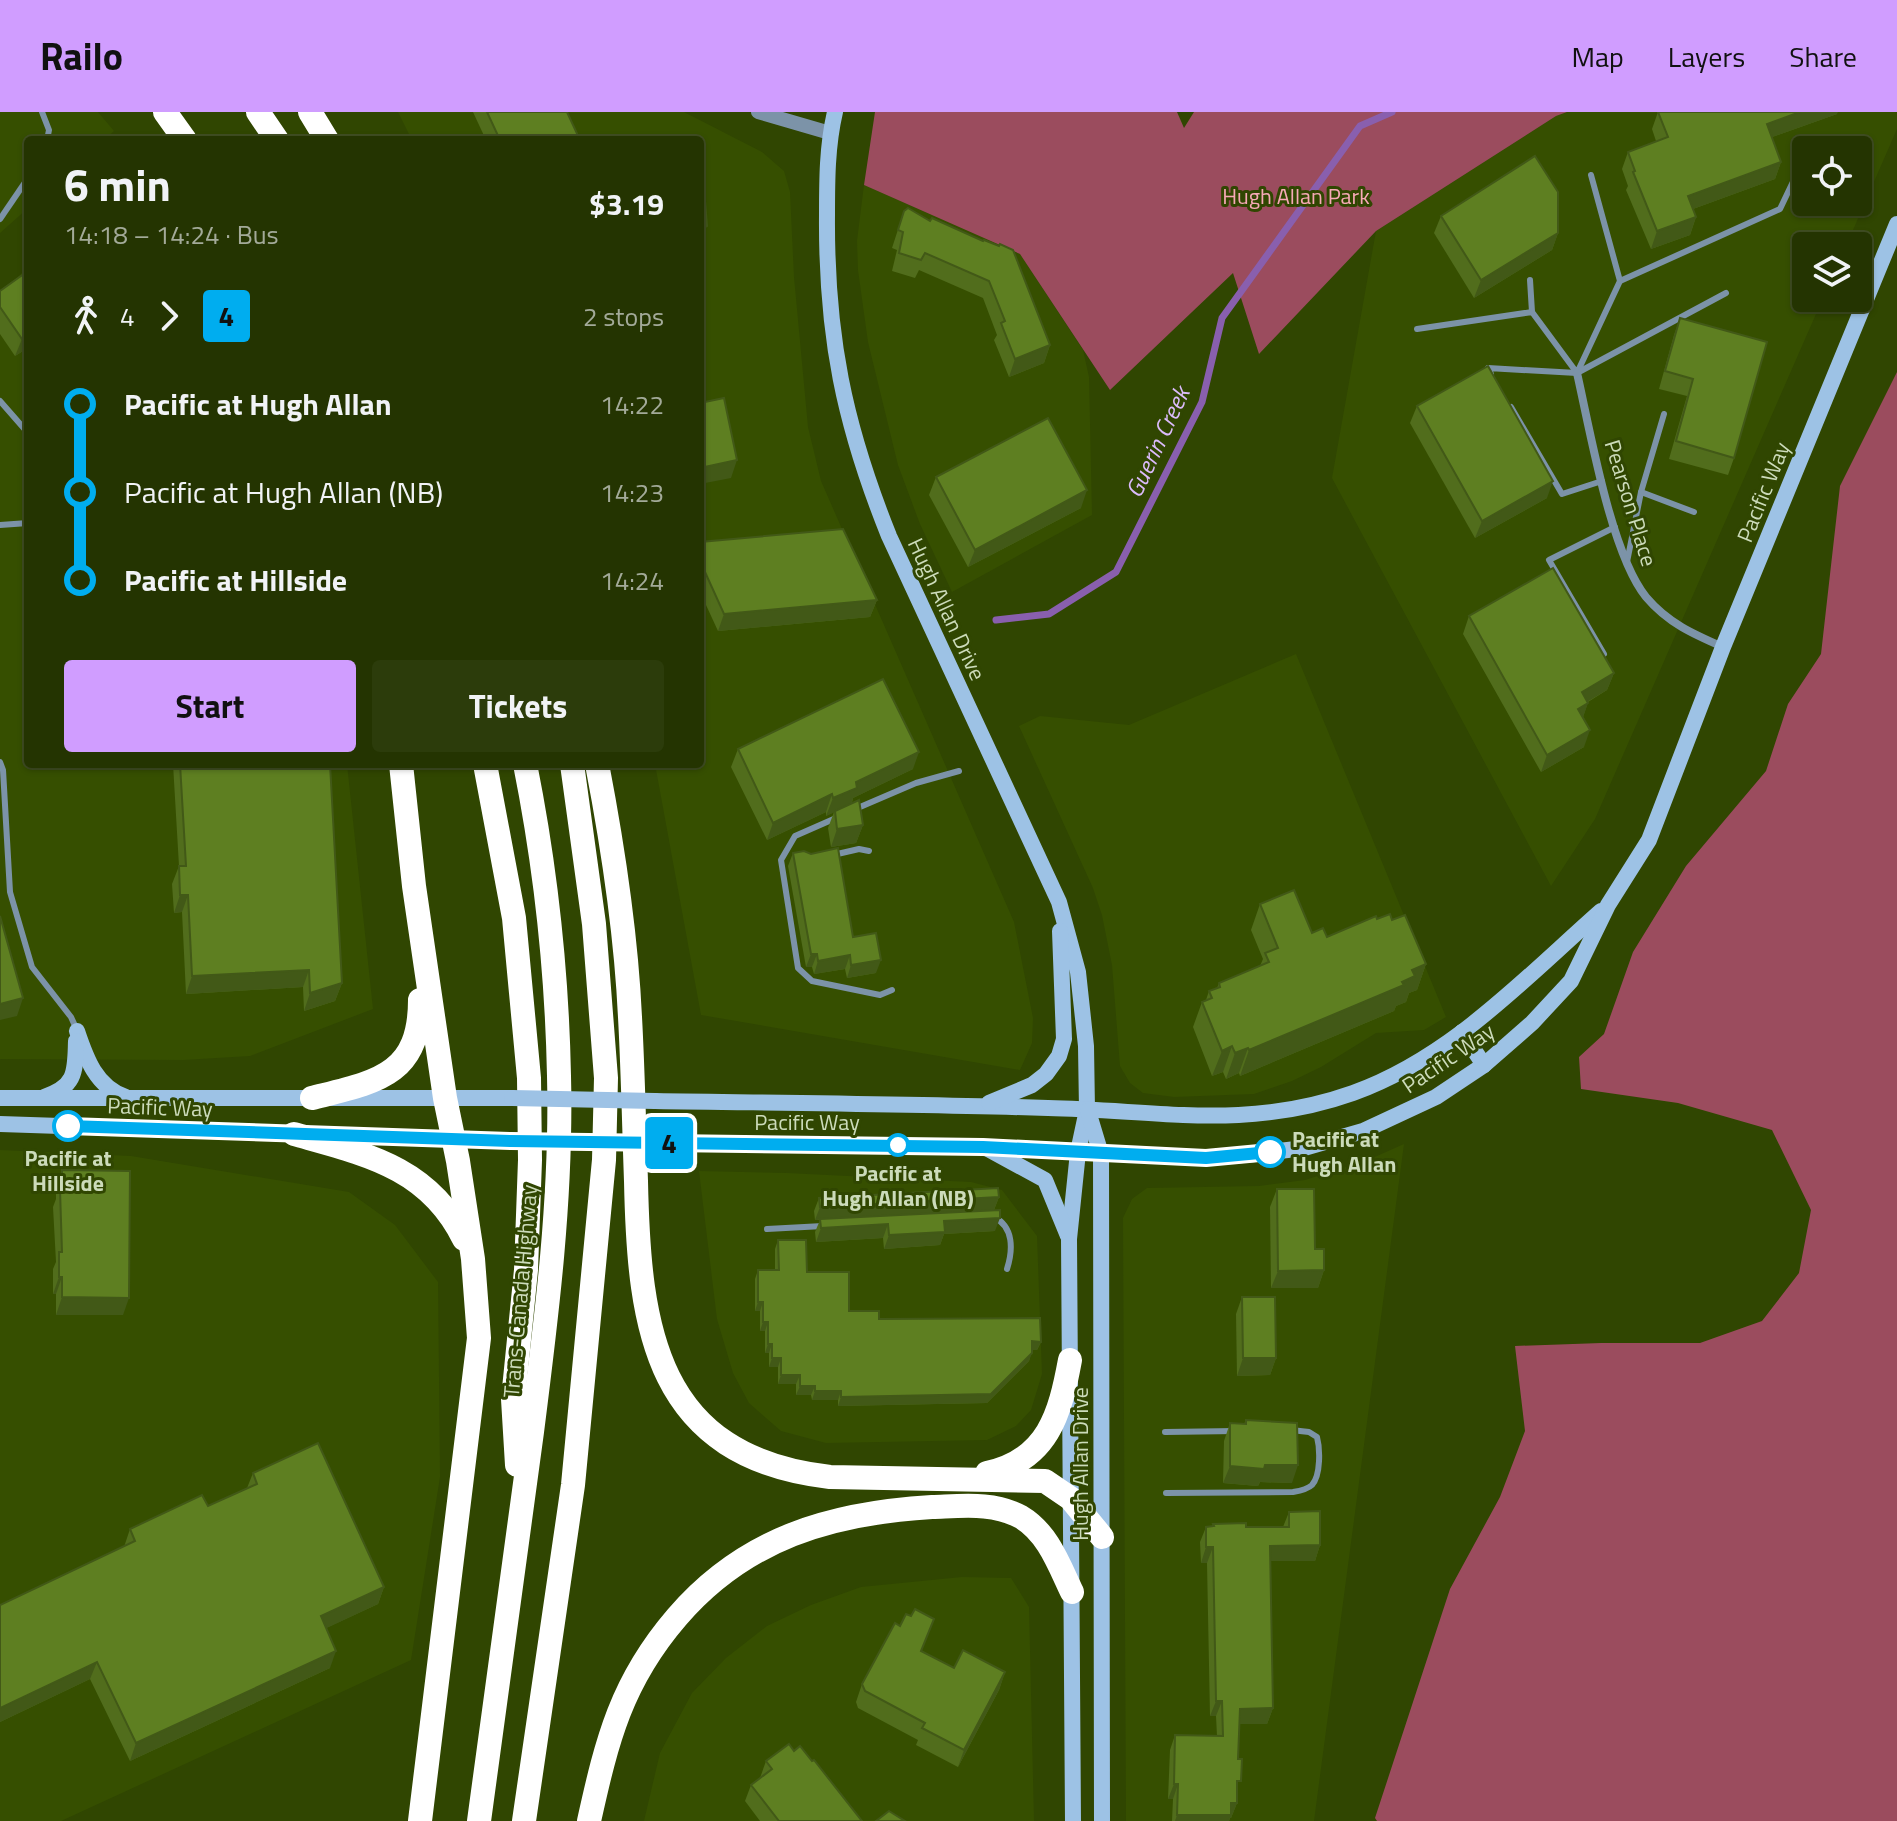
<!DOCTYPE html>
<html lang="en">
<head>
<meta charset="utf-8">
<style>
  body { margin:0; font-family:"Titillium Web",sans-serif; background:#2c3c0b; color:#f1f3f6; height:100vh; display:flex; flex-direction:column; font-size:30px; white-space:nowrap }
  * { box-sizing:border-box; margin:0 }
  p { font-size:26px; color:#a3aa99 }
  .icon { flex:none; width:44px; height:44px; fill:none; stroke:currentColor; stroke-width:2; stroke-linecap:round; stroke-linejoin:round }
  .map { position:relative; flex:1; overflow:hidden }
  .drawer { position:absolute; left:24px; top:24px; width:680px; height:632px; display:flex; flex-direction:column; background:#243401; border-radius:8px; box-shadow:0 2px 6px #0004,0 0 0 2px #414f23 }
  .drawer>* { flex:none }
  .badge { padding:0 16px; border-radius:6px; font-size:28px; line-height:52px }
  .buttons { position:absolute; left:1792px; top:24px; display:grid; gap:16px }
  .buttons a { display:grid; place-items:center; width:80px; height:80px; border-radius:8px; background:#243401; box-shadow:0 2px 6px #0004,0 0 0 2px #414f23; font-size:40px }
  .map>.badge { position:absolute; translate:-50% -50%; box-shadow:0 0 0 4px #fff }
  .legs { display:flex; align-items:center; gap:12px; height:88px; padding:0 40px; font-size:26px }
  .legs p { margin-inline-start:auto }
  .head { display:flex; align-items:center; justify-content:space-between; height:136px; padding:0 40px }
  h1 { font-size:44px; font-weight:700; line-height:60px }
  .cta { display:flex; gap:16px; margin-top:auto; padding:16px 40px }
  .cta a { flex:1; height:92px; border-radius:8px; background:#d09dff; color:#111; font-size:32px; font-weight:700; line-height:92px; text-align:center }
  .cta a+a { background:#2c3c0b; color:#f1f3f6 }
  ul { padding:0 40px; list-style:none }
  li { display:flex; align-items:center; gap:28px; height:88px; font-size:30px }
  li i { display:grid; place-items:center; width:12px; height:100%; margin:0 10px; background:currentColor }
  li i::after { content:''; width:20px; height:20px; margin:-10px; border:6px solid; border-radius:50%; background:#243401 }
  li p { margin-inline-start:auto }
  li:first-child i { background:linear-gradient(#0000 50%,currentColor 0) }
  li:last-child i { background:linear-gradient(currentColor 50%,#0000 0) }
  header { display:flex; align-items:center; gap:48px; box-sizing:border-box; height:112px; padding:0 40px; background:#d09dff; color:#111 }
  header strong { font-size:38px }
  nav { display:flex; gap:44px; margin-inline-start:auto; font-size:28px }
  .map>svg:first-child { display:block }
  .built { fill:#364f00; fill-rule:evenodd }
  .green { fill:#9b4c5e }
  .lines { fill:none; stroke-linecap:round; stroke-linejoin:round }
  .stream { stroke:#895fae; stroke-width:7 }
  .service { stroke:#7c93a8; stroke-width:6 }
  .minor { stroke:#7c93a8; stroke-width:8 }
  .tertiary { stroke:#7c93a8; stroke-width:14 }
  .secondary { stroke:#9dc2e5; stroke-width:16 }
  .motorway { stroke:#fff; stroke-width:24 }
  .secondary-bridge { stroke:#9dc2e5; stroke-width:16 }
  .wall { fill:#516d1c }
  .shaded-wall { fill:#425917 }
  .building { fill:#5e7f21; stroke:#425917; stroke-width:2 }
  .line-1-casing { stroke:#fff; stroke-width:18 }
  .line-1 { stroke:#00adef; stroke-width:12 }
  .stop-1-dot { fill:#fff; stroke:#00adef; stroke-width:4 }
  .labels { text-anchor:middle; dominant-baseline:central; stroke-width:6; stroke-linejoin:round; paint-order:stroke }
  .park-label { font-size:22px; fill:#f7a9b7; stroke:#304601 }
  .street-label { font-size:22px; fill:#ccdbba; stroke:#304601 }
  .stop-label { font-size:22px; font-weight:bold; fill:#ccdbba; stroke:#304601 }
  .water-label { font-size:24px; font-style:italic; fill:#dbbbfb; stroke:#304601 }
</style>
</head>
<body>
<header>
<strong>Railo</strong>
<nav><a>Map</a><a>Layers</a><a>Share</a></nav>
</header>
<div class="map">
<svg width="1897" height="1709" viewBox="0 0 1897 1709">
  <rect width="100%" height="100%" fill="#304601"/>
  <g class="built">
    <path d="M0,0H98L114,19L104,28H28V96L0,121Z"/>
    <path d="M398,0H684L762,40L784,59L790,80L794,165L808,315L821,369L1014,810L1033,906L1032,931L1020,958L701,903L655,652H700V28H412Z"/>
    <path d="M1567,0H1897V17L1846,134H1806V186H1823L1595,707L1551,774L1332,366L1376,119L1556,4ZM1806,38H1858V90H1806Z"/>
    <path d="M864,73L1020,142L1083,238L1089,265L1092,403L952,480L920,412L898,353L868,230L858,158L857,129Z"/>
    <path d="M28,155V652H347L373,897L250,944L183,948L0,947V182Z"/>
    <path d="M1296,542L1446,905L1424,918L1376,921L1321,955L1292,969L1254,982L1174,985L1143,981L1130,971L1120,954L1112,853L1102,803L1093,776L1019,614L1040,604L1129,613Z"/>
    <path d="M1404,1032L1314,1709H1126L1123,1106L1132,1087L1147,1076L1259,1074L1305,1068L1368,1048Z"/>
    <path d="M0,1038L131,1044L349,1080L395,1113L438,1170L440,1365L411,1548L61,1709H0Z"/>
    <path d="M699,1059L787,1061L971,1070L1002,1078L1037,1124L1042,1262L1031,1298L1016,1314L987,1328L826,1331L781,1319L749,1291L733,1261L717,1207Z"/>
    <path d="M962,1465L1011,1466L1029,1495L1034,1709H644L660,1641L692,1581L726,1546L767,1514L811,1493L861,1475Z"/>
  </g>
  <g class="green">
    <path d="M875,0H1177L1184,16L1194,0H1567L1556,4L1376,119L1259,242L1233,161L1110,278L1020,142L864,73Z"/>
    <path d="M1897,260V1709H1377L1375,1706L1450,1477L1500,1385L1525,1319L1515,1234L1601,1231H1700L1762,1209L1799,1161L1811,1098L1772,1018L1678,991L1581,977L1579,945L1604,922L1633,840L1686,754L1766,659L1788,592L1821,542L1840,374Z"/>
  </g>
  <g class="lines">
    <path class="stream" d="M996,508L1049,502L1116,460L1202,290L1222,206L1360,14L1392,0"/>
    <g class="service">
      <path d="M42,0L49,18L47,28"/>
      <path d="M0,107L28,66"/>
      <path d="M1530,168L1532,200"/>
      <path d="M1620,169L1780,97L1800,55"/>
      <path d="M1417,217L1532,200L1577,261L1620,169L1591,63"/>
      <path d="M1491,262L1488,256L1577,261L1726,181"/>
      <path d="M0,289L28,321"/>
      <path d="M1511,295L1562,382L1602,369"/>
      <path d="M1641,380L1694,400"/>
      <path d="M0,413L28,411"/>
      <path d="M1627,450L1641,380L1664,302"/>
      <path d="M1604,542L1549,448L1615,415"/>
      <path d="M0,650L3,658L10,780L32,855L71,905L76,916"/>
      <path d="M853,698L916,671L959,659"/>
      <path d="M836,706L795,724L781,748L798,856L812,869L880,883L892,878"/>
      <path d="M833,743L859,737L869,739"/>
      <path d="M994,1105C1014,1115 1013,1138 1007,1157"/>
      <path d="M767,1117L823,1114"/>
      <path d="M1165,1320L1236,1319"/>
      <path d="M1166,1381L1293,1380C1299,1379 1308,1377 1312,1373C1321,1363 1320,1336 1317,1325L1309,1320L1291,1318"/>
    </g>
    <path class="minor" d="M1577,261C1590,318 1611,442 1646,485C1668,511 1693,522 1723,535"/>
    <path class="tertiary" d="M758,0L830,21"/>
    <g class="secondary">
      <path d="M835,0C827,34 827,69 827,103C826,224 844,312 889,424L1059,790L1078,860L1086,934L1087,998L1078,1040L1069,1127L1073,1709"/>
      <path d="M77,919C86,946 96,975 126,985"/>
      <path d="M1462,920L1484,953"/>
      <path d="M44,985C77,974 75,959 76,929"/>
      <path d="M0,986H512"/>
      <path d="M655,989C786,991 917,992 1048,996C1157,998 1246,1019 1353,981C1451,946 1525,866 1601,799"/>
      <path d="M989,991L1032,973L1046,962L1059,944L1064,927L1060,819"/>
      <path d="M1088,999L1101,1042L1102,1709"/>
      <path d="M0,1012L511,1029"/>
      <path d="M654,1031L983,1035L1206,1046L1255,1042L1304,1036L1363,1019L1436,985L1484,953L1532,911L1571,869L1608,793L1649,728L1723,535L1897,112"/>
      <path d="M988,1037L1045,1068L1068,1124"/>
    </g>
    <g class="motorway">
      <path d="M165,0L185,28"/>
      <path d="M258,0L277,28"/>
      <path d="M310,0L327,28"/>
      <path d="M401,652L414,774L445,986L458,1049L473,1147L479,1226L420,1709"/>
      <path d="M485,652L514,806L529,966L530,1048L526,1158L513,1287L517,1353"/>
      <path d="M597,652C613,735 626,820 630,905C633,959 634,1014 636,1069C639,1217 655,1345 830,1365L1045,1369L1070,1386L1102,1425"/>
      <path d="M312,986C376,970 420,964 420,888"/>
      <path d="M294,1022C365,1042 429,1055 464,1127"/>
      <path d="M987,1361C1048,1348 1060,1302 1070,1248"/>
      <path d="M479,1709C496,1579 515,1450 532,1320C547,1202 562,1083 559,964C557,862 545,752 525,652"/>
      <path d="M524,1709L573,1373L604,1048L606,966L594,812L572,652"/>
      <path d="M589,1709C607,1628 621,1570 677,1505C745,1426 831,1401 932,1395C963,1394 994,1390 1021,1405C1048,1421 1059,1453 1072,1480"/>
    </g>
    <g class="secondary-bridge">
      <path d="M512,986L655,989"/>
      <path d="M511,1029L654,1031"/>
    </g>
  </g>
  <g class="wall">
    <path d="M473,0H567L580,28H486Z"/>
    <path d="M1658,0L1837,2L1772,25L1781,50L1775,67L1693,97L1696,105L1690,123L1651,137L1626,78L1628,74L1622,57L1628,40L1656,29L1652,17Z"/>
    <path d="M904,99L930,109L932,106L1050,233L1044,251L1009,265L994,228L997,223L983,186L919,158L915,166L892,159L897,138L892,136Z"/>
    <path d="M1441,104L1558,121L1552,138L1474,186L1434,121Z"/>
    <path d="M28,159V236L15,244L0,222V179Z"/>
    <path d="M1680,206L1734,346L1728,363L1669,347L1687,284L1659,277L1674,223Z"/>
    <path d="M1417,294L1547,386L1475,426L1410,311Z"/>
    <path d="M936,365L1081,396L968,455L929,383Z"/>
    <path d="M700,430L877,488L870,505L718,519L700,480Z"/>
    <path d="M1469,504L1614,561L1607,578L1588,590L1583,605L1584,635L1541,660L1463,522Z"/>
    <path d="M738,637L913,657L853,686L852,691L863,713L856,731L831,735L828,716L834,700L826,704V700L767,728L731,655Z"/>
    <path d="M173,652H330L342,871L335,889L304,899L303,875L186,882L182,800L174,801L172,772L179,754Z"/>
    <path d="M793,741L853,825L876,861L847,866L845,857L814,862L812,855H806L788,754Z"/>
    <path d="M1260,792L1312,821L1327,825L1377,807L1392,808L1426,852L1417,878L1409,881L1406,890L1396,894L1394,899L1240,964L1239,961L1226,967L1223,960L1212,964L1193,915L1202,890L1206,888L1209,879L1217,876L1219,871L1260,854L1263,847L1251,818Z"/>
    <path d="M62,1058L123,1203H56V1182H53V1157L56,1150L53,1095L56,1087V1076Z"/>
    <path d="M1277,1077L1315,1137L1324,1158L1318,1176H1271L1270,1095Z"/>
    <path d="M999,1085L994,1098L995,1119L944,1122L940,1133L884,1137L883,1126L816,1130L815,1120L820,1108H815L814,1099L819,1086Z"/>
    <path d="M778,1128L807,1160L849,1199L879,1207L1041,1230L1037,1238H1032L1029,1249L987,1291L838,1294V1288H812L811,1283H796V1272H778V1255H769V1241H765V1219H760V1199H755V1167L758,1158H775V1137Z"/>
    <path d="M1242,1185L1276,1246L1270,1263L1237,1264L1236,1202Z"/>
    <path d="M1246,1308L1292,1371L1260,1370L1258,1374L1223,1371L1224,1329L1230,1311L1244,1312Z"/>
    <path d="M253,1361L384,1475L378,1492L326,1516L330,1556L130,1649L90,1567L0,1610V1493L124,1435L130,1417L208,1394L247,1376Z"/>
    <path d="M1289,1400L1320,1433L1315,1449H1270L1273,1596L1267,1612H1239L1237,1691L1231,1706H1230L1229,1709H1172L1173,1687H1168L1170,1638L1175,1623L1217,1624L1216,1604H1210L1207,1451H1201L1200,1430L1206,1415L1212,1414L1213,1412L1246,1415H1283Z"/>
    <path d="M911,1504L922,1539L954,1556L1005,1560L999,1578L958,1655L916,1633L918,1628L858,1596L856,1590L862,1572L900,1514Z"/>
    <path d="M794,1639L812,1649L862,1709H760L745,1689L751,1673L760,1666L766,1649Z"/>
  </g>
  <g class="shaded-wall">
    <path d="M1800,0H1838L1837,2L1761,29L1767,12Z"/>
    <path d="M1781,50L1775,67L1682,101L1688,84Z"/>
    <path d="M1696,105L1690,123L1651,137L1657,119Z"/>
    <path d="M707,114L700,132V115Z"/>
    <path d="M1558,121L1552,138L1474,186L1481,168Z"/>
    <path d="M28,223V236L15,244L22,227Z"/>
    <path d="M1050,233L1044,251L1009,265L1015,247Z"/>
    <path d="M737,348L731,366L700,372V356Z"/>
    <path d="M1553,369L1547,386L1475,426L1482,409Z"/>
    <path d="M1087,378L1081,396L968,455L975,438Z"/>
    <path d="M877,488L870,505L718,519L724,502Z"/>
    <path d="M1614,561L1607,578L1575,597L1582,580Z"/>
    <path d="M1588,591L1582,608L1578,597Z"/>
    <path d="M1590,618L1584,635L1541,660L1547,643Z"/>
    <path d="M919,640L913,657L853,686L851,693L826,704L833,686L856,670Z"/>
    <path d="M832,682L826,700L767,728L773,711Z"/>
    <path d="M863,713L856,731L831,735L837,717Z"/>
    <path d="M180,783H188L182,800L174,801Z"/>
    <path d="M811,842H817L812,855H806Z"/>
    <path d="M850,843L845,857L814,862L818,849Z"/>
    <path d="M881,848L876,861L847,866L851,853Z"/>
    <path d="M1426,852L1417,878L1409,881L1406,890L1396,894L1394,899L1240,964L1249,938L1402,870L1412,858Z"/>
    <path d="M309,858L303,875L186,882L192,864Z"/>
    <path d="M342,871L335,889L304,899L310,881Z"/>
    <path d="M23,886L17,904L0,908V892Z"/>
    <path d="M1232,934L1223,960L1212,964L1222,939Z"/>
    <path d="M1248,936L1239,961L1226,967L1235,941Z"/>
    <path d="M999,1085L994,1098L815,1108L820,1095Z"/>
    <path d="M1000,1106L995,1119L944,1122L940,1133L884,1137L889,1123L944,1109Z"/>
    <path d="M888,1112L883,1126L816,1130L821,1116Z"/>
    <path d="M1324,1158L1318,1176H1271L1278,1159Z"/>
    <path d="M59,1165H62L56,1182H53Z"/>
    <path d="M62,1185L129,1186L123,1203H56Z"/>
    <path d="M758,1190H763L760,1199H755Z"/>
    <path d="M763,1210H768L765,1219H760Z"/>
    <path d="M1032,1229L1041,1230L1037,1238H1029Z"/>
    <path d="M768,1232H772L769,1241H765Z"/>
    <path d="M1032,1241L1029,1249L987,1291L838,1294L841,1285Z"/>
    <path d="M772,1246H781L778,1255H769Z"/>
    <path d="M1243,1246H1276L1270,1263L1237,1264Z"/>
    <path d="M781,1263H800L796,1272H778Z"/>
    <path d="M800,1274H815L811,1283H796Z"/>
    <path d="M815,1279H841L838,1288H812Z"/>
    <path d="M1265,1353H1298L1292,1371L1260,1370L1258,1374L1223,1371L1230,1354Z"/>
    <path d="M1320,1433L1315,1449H1264L1270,1434Z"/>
    <path d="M1206,1435H1213L1207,1451H1201Z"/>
    <path d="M384,1475L378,1492L314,1522L321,1504Z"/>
    <path d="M336,1539L330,1556L130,1649L136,1631Z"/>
    <path d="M97,1550L90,1567L0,1610V1596Z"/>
    <path d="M1005,1560L999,1578L958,1655L964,1638Z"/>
    <path d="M1216,1589H1222L1216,1604H1210Z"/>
    <path d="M1273,1596L1267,1612H1234L1240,1597Z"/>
    <path d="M1174,1672H1178L1173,1687H1168Z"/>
    <path d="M1231,1691H1237L1231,1706H1230L1229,1709H1175L1177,1703Z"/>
  </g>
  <g class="building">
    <path d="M487,0H567L580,28H500Z"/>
    <path d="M1658,0H1800L1767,12L1781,50L1688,84L1696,105L1657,119L1633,60L1635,59L1628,40L1668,25Z"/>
    <path d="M1535,44L1558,80V121L1481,168L1441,104Z"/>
    <path d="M700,64H703L707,114L700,115Z"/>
    <path d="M908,96L930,109L932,106L983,129L984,128L999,134L1000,132L1013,138L1050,233L1015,247L1001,211L1005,209L989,169L925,141L921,148L899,141L903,120L898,118L904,99Z"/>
    <path d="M28,159V223L22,227L0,195V179Z"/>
    <path d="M1680,206L1767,230L1734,346L1676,329L1693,267L1665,259Z"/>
    <path d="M1488,254L1553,369L1482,409L1417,294Z"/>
    <path d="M724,286L737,348L700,356V291Z"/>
    <path d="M1048,306L1087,378L975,438L936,365Z"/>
    <path d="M843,417L877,488L724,502L700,449V430Z"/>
    <path d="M1553,456L1614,561L1582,580L1588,591L1578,597L1590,618L1547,643L1469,504Z"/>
    <path d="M883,567L919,640L856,670L857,676L833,686L832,682L773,711L738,637Z"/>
    <path d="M180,652H330L342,871L310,881L309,858L192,864L188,783H180L179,754H186Z"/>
    <path d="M859,688L863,713L837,717L835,699Z"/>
    <path d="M838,736L853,825L876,821L881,848L851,853L850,843L818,849L817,842H811L793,741L804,739L811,742Z"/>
    <path d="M1294,778L1312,821L1323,816L1327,825L1376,804L1377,807L1390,802L1392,808L1405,803L1426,852L1412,858L1415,864L1402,870L1404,873L1249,938L1248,936L1235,941L1232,934L1222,939L1202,890L1212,886L1209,879L1220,875L1219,871L1269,850L1265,841L1278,836L1260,792Z"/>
    <path d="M0,804L23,886L0,892Z"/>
    <path d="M62,1058L130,1059L129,1186L62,1185V1165H59V1140H62L60,1078H62Z"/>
    <path d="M998,1076L999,1085L820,1095L819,1086Z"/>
    <path d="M1277,1077H1314L1315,1137H1324V1158L1278,1159Z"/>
    <path d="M1000,1098V1106L944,1109L945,1120L889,1123L888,1112L821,1116L820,1107Z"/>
    <path d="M778,1128H806L807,1160H849V1199H879V1207L1040,1206L1041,1230L1032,1229V1241L991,1282L841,1285V1279H815V1274H800V1263H781V1246H772V1232H768V1210H763V1190H758V1158H779Z"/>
    <path d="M1242,1185H1275L1276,1246H1243Z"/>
    <path d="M1246,1308L1297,1311L1298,1353H1265L1264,1357L1230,1354V1311L1246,1312Z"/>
    <path d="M318,1331L384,1475L321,1504L336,1539L136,1631L97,1550L0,1596V1493L135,1429L130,1417L202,1383L208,1394L257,1372L253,1361Z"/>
    <path d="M1320,1399V1433L1270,1434L1273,1596L1240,1597L1238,1647H1242L1241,1669H1237V1691H1231V1703H1177L1178,1672H1174L1175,1623L1223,1624L1222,1589H1216L1213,1435H1206V1415L1214,1414L1213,1412L1246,1411V1415H1289V1400Z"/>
    <path d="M915,1497L934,1507L921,1539L954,1556L963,1538L1005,1560L964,1638L922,1616L925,1611L865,1579L862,1572L895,1511L900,1514L906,1502L911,1504Z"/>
    <path d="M789,1632L794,1639L800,1634L812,1649L814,1648L862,1709H779L751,1673L772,1657L766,1649Z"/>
    <path d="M889,1699L905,1709H876Z"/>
  </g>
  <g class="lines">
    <g class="line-1-casing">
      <path id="line-1" d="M68,1014L511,1029L983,1035L1206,1046L1270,1040"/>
    </g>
    <use href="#line-1" class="line-1"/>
  </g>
  <g class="stop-1-dot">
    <circle cx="68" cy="1014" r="14"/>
    <circle cx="898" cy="1033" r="10"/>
    <circle cx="1270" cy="1040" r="14"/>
  </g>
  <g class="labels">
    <g class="park-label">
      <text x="1296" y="84">Hugh Allan Park</text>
    </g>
    <g class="street-label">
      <text transform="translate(1763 380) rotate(-68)">Pacific Way</text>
      <text transform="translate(1631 391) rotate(73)">Pearson Place</text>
      <text transform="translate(947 497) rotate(65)">Hugh Allan Drive</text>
      <text transform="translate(1448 946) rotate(-34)">Pacific Way</text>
      <text transform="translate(160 995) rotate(2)">Pacific Way</text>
      <text x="807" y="1010">Pacific Way</text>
      <text transform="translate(520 1179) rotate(-85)">Trans-Canada Highway</text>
      <text transform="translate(1080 1352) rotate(-90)">Hugh Allan Drive</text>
    </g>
    <g class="stop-label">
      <text x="1292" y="1027" text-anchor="start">Pacific at<tspan x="1292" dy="25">Hugh Allan</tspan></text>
      <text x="68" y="1046">Pacific at<tspan x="68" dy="25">Hillside</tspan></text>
      <text x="898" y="1061">Pacific at<tspan x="898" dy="25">Hugh Allan (NB)</tspan></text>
    </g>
    <g class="water-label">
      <text transform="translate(1157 330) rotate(-65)">Guerin Creek</text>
    </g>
  </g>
</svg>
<div class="buttons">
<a><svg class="icon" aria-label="locate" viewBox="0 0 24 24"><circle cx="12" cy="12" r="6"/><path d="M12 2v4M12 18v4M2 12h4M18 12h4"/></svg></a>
<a><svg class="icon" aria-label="layers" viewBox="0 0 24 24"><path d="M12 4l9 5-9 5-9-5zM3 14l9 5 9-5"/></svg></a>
</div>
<b class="badge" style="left:669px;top:1031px;background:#00adef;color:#111">4</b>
<section class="drawer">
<div class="head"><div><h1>6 min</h1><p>14:18 – 14:24 · Bus</p></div><b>$3.19</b></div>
<div class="legs"><svg class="icon" aria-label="walk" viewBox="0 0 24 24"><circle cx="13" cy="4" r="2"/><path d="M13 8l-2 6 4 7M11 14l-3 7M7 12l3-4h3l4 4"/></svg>4<svg class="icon" aria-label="forward" viewBox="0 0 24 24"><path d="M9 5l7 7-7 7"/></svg><b class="badge" style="background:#00adef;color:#111">4</b><p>2 stops</p></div>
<ul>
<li><i style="color:#00adef"></i><b>Pacific at Hugh Allan</b><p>14:22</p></li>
<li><i style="color:#00adef"></i><span>Pacific at Hugh Allan (NB)</span><p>14:23</p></li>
<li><i style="color:#00adef"></i><b>Pacific at Hillside</b><p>14:24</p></li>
</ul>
<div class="cta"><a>Start</a><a>Tickets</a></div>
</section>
</div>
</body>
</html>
